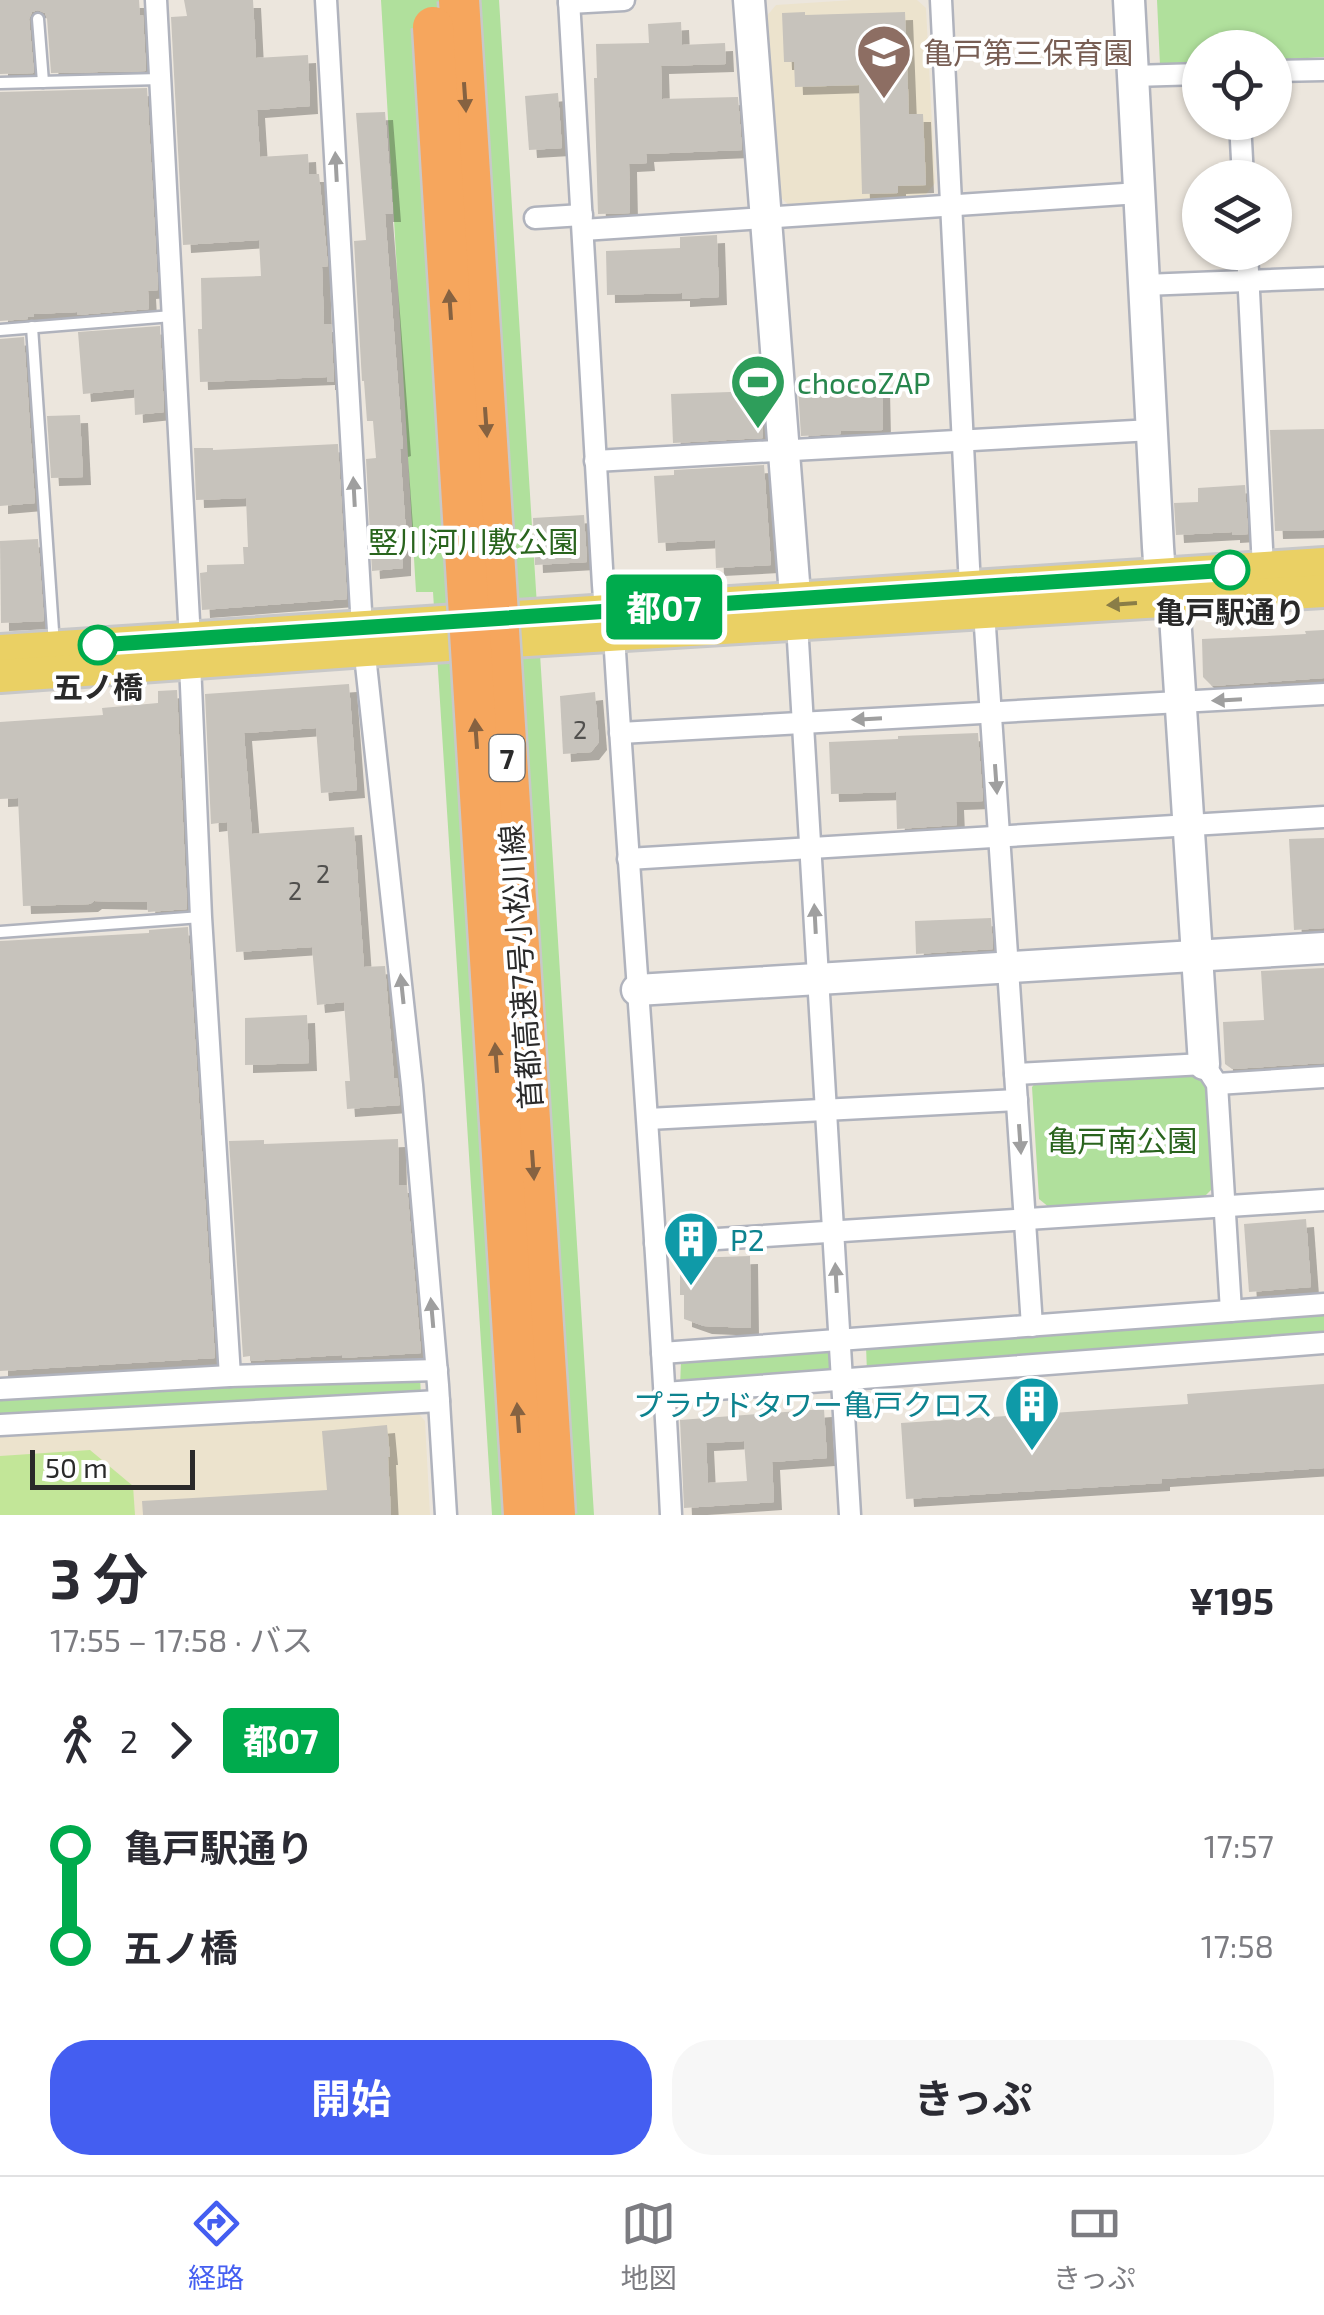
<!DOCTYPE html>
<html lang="ja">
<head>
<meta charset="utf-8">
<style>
  body { margin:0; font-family:"Exo 2","Noto Sans JP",sans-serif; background:#f7f7f7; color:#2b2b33; height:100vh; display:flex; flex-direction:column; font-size:38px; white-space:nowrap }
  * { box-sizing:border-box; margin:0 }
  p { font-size:32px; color:#7c7c81 }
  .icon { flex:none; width:55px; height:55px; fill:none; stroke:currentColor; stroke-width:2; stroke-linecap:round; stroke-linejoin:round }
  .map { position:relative; height:1515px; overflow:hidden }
  .drawer { display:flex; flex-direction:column; background:#fff; flex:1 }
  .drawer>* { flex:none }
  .badge { padding:0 20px; border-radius:8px; font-size:35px; line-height:65px }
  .tools { position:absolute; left:1182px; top:30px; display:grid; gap:20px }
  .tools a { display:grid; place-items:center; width:110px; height:110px; border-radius:50%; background:#fff; box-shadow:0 2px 8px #0004; font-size:50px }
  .scale { position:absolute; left:30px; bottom:25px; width:165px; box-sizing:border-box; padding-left:10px; border:5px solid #2a2a2a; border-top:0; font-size:28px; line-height:35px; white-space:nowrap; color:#2a2a2a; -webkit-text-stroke:8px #fff; paint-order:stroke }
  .map>.badge { position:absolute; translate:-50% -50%; box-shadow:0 0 0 5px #fff }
  .legs { display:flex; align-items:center; gap:15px; height:110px; padding:0 50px; font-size:32px }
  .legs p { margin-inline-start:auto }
  .headline { display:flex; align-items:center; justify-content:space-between; height:170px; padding:0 50px }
  h1 { font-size:55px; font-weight:700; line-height:75px }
  .action { display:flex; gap:20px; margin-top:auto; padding:20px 50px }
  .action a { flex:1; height:115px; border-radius:40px; background:#445ef1; color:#fff; font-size:40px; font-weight:700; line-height:115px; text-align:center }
  .action a+a { background:#f7f7f7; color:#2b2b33 }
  ul { padding:0 50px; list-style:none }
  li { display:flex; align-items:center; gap:35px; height:100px; font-size:38px }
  li i { display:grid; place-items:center; width:15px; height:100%; margin:0 12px; background:currentColor }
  li i::after { content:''; width:25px; height:25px; margin:-12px; border:8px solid; border-radius:50%; background:#fff }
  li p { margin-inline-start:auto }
  li:first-child i { background:linear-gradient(#0000 50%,currentColor 0) }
  li:last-child i { background:linear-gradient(currentColor 50%,#0000 0) }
  .dock { display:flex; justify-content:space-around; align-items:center; height:140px; border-top:2px solid #e1e1e2; background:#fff; font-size:28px; color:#7c7c81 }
  .dock a { display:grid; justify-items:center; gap:5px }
  .dock .selected { color:#445ef1 }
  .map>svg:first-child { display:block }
  .education { fill:#ece3cd }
  .green { fill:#b0e09c }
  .pitch { fill:#c2e698 }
  .building { fill:#c7c3bc; fill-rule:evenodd; filter:url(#shadow) }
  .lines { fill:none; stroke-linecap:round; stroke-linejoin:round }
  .lane-casing { stroke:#b0b3bd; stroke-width:15 }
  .street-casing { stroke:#b0b3bd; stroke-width:25 }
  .secondary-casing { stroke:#b0b3bd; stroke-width:35 }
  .primary-casing { stroke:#c8c8c8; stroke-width:38 }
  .lane { stroke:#fff; stroke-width:10 }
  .street { stroke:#fff; stroke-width:20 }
  .secondary { stroke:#fff; stroke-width:30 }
  .primary { stroke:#ead064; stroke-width:32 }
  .highway-bridge-casing { stroke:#c8c8c8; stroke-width:45; stroke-linecap:butt }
  .highway-bridge { stroke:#f6a65d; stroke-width:40 }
  .oneway { fill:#866241 }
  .oneway2 { fill:#9f9f9f }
  .oneway3 { fill:#8a7d47 }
  .line-1-casing { stroke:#fff; stroke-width:22 }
  .line-1 { stroke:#00ab4d; stroke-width:15 }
  .stop-1-dot { fill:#fff; stroke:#00ab4d; stroke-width:5 }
  .labels { text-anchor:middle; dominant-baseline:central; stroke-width:8; stroke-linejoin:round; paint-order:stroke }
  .number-label { font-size:25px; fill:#51504e }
  .shield { fill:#fff; stroke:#6a6a6a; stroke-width:2.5 }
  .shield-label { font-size:28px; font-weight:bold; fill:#2a2a2a }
  .education-label { font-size:30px; fill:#785e54; stroke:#fff; text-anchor:start }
  .leisure-label { font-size:30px; fill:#27864d; stroke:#fff; text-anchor:start }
  .park-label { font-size:30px; fill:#29641d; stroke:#fff }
  .stop-label { font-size:30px; font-weight:bold; fill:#2a2a2a; stroke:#fff }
  .street-label { font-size:30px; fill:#2a2a2a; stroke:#fff }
  .culture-label { font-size:30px; fill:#0d838f; stroke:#fff; text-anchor:start }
</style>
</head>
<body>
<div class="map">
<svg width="1324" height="1515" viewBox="0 0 1324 1515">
  <defs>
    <filter id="shadow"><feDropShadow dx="8" dy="8" stdDeviation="0" flood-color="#0004"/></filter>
  </defs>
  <rect width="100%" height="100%" fill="#ece6dd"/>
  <g class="education">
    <path d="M853,0H917L926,8L935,183L923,198L790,206L778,195L766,17L776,5Z"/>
    <path d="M418,1413L425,1421L430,1515H0V1436Z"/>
  </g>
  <g class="green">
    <path d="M381,0H499L594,1515H492L433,592H416Z"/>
    <path d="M1157,0H1324V57L1275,60V48H1200V63L1160,65Z"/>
    <path d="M1197,1073L1208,1084L1213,1188L1200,1201L1050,1208L1039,1199L1032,1087L1038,1080Z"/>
    <path d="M1324,1309V1335L867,1372L866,1346Z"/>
    <path d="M830,1350L831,1374L680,1388L681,1361Z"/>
    <path d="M420,1376L421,1398L0,1421V1394Z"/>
  </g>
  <path class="pitch" d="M90,1450L133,1486L135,1515H0V1456Z"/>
  <g class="building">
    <path d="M0,0H139L140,15H143L146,71L51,73L47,18L45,13L38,10L32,12L29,19L34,73L0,74Z"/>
    <path d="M184,0H253L256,58L308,55L310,106L257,110L260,157L308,154L309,174H319L328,266L322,267L324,324H331L334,382H327V377L200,382L198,329H202L201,278L261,276L259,240L183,245L171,17L187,16Z"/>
    <path d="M805,12V15L905,12L909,114H923L926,185L898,186V193L862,194L859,85L795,87L794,62H784L782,13Z"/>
    <path d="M681,22L682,45L725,43L726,64L661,66L662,99L738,97L742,150L646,154L647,163L629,164L630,213L598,214L594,78H597L596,44L649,43L648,24Z"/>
    <path d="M147,88L158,290L148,291L149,309L77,315V312L34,314V317H28V319L0,321V92Z"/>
    <path d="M558,93L562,148L529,150L525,96Z"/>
    <path d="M385,112L393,214H385L403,448L400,449L407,546H403V568L372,571L366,459L376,458L373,421H367L364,381H362L354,241L366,240L356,113Z"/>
    <path d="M717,235L719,297L682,299V293L607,295L606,251L680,248V237Z"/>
    <path d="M160,326L164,412L135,415L134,389L83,394L78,332Z"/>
    <path d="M24,337L35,503L0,506V339Z"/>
    <path d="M882,384L883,430L841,431V434L801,436L798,387Z"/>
    <path d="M760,391L763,438L673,443L671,394Z"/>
    <path d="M80,415L83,477L51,478L47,416Z"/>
    <path d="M1324,429V530L1275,531L1270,430Z"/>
    <path d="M338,444L347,599L202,610L200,573L207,572V565L244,564L243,547H248L246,498L196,500L194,448H213V450Z"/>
    <path d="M764,465L771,565L716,568L715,540L658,543L654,476L674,475V470Z"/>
    <path d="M1245,485L1248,534L1232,535V532L1176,535L1174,503L1198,502V488Z"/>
    <path d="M584,515L587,562L535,565L533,518Z"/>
    <path d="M38,539L44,621L1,623L0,541Z"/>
    <path d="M1324,630V678L1212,686L1203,677L1202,639L1306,634L1305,631Z"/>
    <path d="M349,684L357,790L321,793L316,728L244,733L252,834L354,827L364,967L385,966L394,1078H397L400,1105L347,1109L345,1081H350L344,1002L317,1005L312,947L236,952L227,822L211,824L205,694Z"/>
    <path d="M177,690L187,909L148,912L147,902L94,901L90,904L23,906L18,798L0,799V722L103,715L102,708L158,703V691Z"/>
    <path d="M595,692L599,742L591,752L563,754L560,696Z"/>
    <path d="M978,733L983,801L956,802L957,825L897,829L896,792L831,794L829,742L898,739V736Z"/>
    <path d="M1324,838V928L1294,930L1289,839Z"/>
    <path d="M991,918L993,949L916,954L915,921Z"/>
    <path d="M188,927L215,1358L0,1371V941L149,933V930Z"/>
    <path d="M1324,968V1063L1232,1069L1225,1064L1223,1022L1264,1020L1261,971Z"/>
    <path d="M307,1015L309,1063L245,1065V1018Z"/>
    <path d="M398,1139L399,1185H407L421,1353L342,1358V1355L250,1361V1356L243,1357L229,1141L264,1140V1144Z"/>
    <path d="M1306,1219L1311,1287L1249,1292L1244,1224Z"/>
    <path d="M750,1256L751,1328L704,1326L684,1319V1295H680V1266L690,1258Z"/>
    <path d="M1324,1384V1468L1162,1479V1483L906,1499L901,1423L1188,1404L1187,1394Z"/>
    <path d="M824,1409L827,1458L772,1462L774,1502L684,1508L680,1420ZM744,1441L747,1481L708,1483L706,1443Z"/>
    <path d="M387,1425L390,1457H388L391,1515H143L142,1501L327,1490L322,1431Z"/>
  </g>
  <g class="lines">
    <g class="lane-casing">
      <g id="lane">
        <path d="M38,19L43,82"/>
        <path d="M0,83L160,79"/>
        <path d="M32,327L54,645"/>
        <path d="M0,330L172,316"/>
        <path d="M0,932L201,917"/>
      </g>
    </g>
    <g class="street-casing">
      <g id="street">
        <path d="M156,0L190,640"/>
        <path d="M326,0L362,628L412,1085L438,1385L446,1515"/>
        <path d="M569,0L603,585L605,611L614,635C632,929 657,1221 671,1515"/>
        <path d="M941,0L970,587"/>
        <path d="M569,3L624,0"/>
        <path d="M1275,71L1324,70"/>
        <path d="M1133,76L1200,74"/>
        <path d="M1240,122L1243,178"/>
        <path d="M535,218L582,215"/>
        <path d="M583,230L1139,193"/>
        <path d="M1247,252L1263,568"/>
        <path d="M1144,285L1324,278"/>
        <path d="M595,461L1152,430"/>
        <path d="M984,612L1032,1326"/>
        <path d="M797,624L850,1515"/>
        <path d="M190,663L201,917L230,1376"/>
        <path d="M620,733L1324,694"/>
        <path d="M628,859L1324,817"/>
        <path d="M1015,1074L1204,1064L1217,1084L1231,1311"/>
        <path d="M1217,1084L1324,1077"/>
        <path d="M648,1119L1017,1100"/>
        <path d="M655,1243L1324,1200"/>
        <path d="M662,1353L1324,1304"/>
        <path d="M0,1389L230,1376L437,1370"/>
        <path d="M665,1393L1324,1343"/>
        <path d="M0,1425L439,1401"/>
      </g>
    </g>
    <g class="secondary-casing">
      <g id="secondary">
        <path d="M749,0L797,621"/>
        <path d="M1129,0L1158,547L1160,575L1174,600L1204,1064"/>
        <path d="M637,990L1324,948"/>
      </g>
    </g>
    <g class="primary-casing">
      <g id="primary">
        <path d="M0,651L1324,564"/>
        <path d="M0,676L366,650L1324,591"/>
      </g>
    </g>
    <use href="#lane" class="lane"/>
    <use href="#street" class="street"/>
    <use href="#secondary" class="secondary"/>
    <use href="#primary" class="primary"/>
    <g class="highway-bridge-casing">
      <g id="highway-bridge">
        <path d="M459,0L555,1515"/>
        <path d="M433,27L524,1515"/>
      </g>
    </g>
    <use href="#highway-bridge" class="highway-bridge"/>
  </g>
  <defs><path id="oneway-solid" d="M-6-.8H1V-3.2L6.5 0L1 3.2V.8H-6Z" transform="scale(2.5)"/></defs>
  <g class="oneway">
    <use href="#oneway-solid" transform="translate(465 97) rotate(86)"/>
    <use href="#oneway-solid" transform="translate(450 305) rotate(-94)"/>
    <use href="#oneway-solid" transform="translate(486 422) rotate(86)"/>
    <use href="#oneway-solid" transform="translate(476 734) rotate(-94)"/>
    <use href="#oneway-solid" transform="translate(496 1058) rotate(-94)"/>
    <use href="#oneway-solid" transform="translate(533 1165) rotate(86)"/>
    <use href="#oneway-solid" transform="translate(518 1418) rotate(-94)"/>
  </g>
  <g class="oneway2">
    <use href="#oneway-solid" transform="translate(336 167) rotate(-93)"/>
    <use href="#oneway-solid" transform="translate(354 492) rotate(-93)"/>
    <use href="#oneway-solid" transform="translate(1227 700) rotate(177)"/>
    <use href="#oneway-solid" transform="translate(867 719) rotate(177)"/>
    <use href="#oneway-solid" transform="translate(996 779) rotate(86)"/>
    <use href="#oneway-solid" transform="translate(815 919) rotate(-93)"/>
    <use href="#oneway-solid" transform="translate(402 989) rotate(-96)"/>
    <use href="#oneway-solid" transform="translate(1020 1139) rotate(86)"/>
    <use href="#oneway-solid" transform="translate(836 1278) rotate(-93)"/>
    <use href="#oneway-solid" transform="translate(432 1313) rotate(-95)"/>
  </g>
  <use class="oneway3" href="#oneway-solid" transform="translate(1122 604) rotate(176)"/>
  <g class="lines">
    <g class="line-1-casing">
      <path id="line-1" d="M98,645L1230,570"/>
    </g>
    <use href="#line-1" class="line-1"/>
  </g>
  <defs>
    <g id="school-pin" transform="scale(2.875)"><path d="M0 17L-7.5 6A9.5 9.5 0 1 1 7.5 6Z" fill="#8d6e63" stroke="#fff"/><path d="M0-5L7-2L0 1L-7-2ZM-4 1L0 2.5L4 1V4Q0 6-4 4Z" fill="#fff"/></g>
    <g id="stadium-pin" transform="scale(2.875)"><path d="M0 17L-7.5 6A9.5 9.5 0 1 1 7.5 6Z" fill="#2e9e5b" stroke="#fff"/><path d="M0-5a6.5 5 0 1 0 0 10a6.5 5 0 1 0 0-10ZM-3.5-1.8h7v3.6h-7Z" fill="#fff"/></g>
    <g id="building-pin" transform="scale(2.875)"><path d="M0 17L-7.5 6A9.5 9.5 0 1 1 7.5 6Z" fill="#0f9aa8" stroke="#fff"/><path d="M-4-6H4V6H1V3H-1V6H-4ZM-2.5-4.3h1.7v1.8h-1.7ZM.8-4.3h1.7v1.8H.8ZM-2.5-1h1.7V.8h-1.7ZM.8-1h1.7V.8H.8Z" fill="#fff"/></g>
  </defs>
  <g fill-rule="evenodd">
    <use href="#school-pin" x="884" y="52"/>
    <use href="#stadium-pin" x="758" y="382"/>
    <use href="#building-pin" x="691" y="1239"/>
    <use href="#building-pin" x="1032" y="1404"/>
  </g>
  <g class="stop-1-dot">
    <circle cx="1230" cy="570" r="18"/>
    <circle cx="98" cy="645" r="18"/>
  </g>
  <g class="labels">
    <g class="number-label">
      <text x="580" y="729">2</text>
      <text x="323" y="873">2</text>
      <text x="295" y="890">2</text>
    </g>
    <rect class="shield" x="489.5" y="735" width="35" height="46" rx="8"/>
    <g class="shield-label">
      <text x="507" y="758">7</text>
    </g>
    <g class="education-label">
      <text x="923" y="52">亀戸第三保育園</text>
    </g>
    <g class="leisure-label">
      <text x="797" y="382">chocoZAP</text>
    </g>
    <g class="park-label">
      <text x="473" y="541">竪川河川敷公園</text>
      <text x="1122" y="1140">亀戸南公園</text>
    </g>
    <g class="stop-label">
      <text x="1230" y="611">亀戸駅通り</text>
      <text x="98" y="686">五ノ橋</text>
    </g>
    <g class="street-label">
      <text transform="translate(520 967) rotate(-94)">首都高速7号小松川線</text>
    </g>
    <g class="culture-label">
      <text x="730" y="1239">P2</text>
      <text x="993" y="1404" text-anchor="end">プラウドタワー亀戸クロス</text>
    </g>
  </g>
</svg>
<div class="tools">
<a><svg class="icon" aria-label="locate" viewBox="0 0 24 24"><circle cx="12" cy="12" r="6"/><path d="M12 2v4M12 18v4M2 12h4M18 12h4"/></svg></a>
<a><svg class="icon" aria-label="layers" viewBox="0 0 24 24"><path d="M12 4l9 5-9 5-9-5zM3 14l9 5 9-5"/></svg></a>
</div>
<div class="scale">50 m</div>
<b class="badge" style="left:664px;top:607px;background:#00ab4d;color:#fff">都07</b>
</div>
<section class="drawer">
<div class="headline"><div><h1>3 分</h1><p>17:55 – 17:58 · バス</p></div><b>¥195</b></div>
<div class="legs"><svg class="icon" aria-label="walk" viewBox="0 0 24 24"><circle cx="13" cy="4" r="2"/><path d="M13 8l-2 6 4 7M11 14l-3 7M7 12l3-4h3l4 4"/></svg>2<svg class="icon" aria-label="forward" viewBox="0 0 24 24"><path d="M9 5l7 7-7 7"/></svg><b class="badge" style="background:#00ab4d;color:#fff">都07</b></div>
<ul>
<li><i style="color:#00ab4d"></i><b>亀戸駅通り</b><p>17:57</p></li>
<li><i style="color:#00ab4d"></i><b>五ノ橋</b><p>17:58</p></li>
</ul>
<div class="action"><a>開始</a><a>きっぷ</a></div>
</section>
<nav class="dock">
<a class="selected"><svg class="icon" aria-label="directions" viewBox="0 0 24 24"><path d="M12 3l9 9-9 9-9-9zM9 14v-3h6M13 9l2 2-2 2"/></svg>経路</a>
<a><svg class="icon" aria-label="map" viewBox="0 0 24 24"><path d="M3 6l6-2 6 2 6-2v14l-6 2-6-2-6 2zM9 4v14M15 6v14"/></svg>地図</a>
<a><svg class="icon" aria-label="tickets" viewBox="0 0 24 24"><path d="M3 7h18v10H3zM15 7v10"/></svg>きっぷ</a>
</nav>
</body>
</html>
